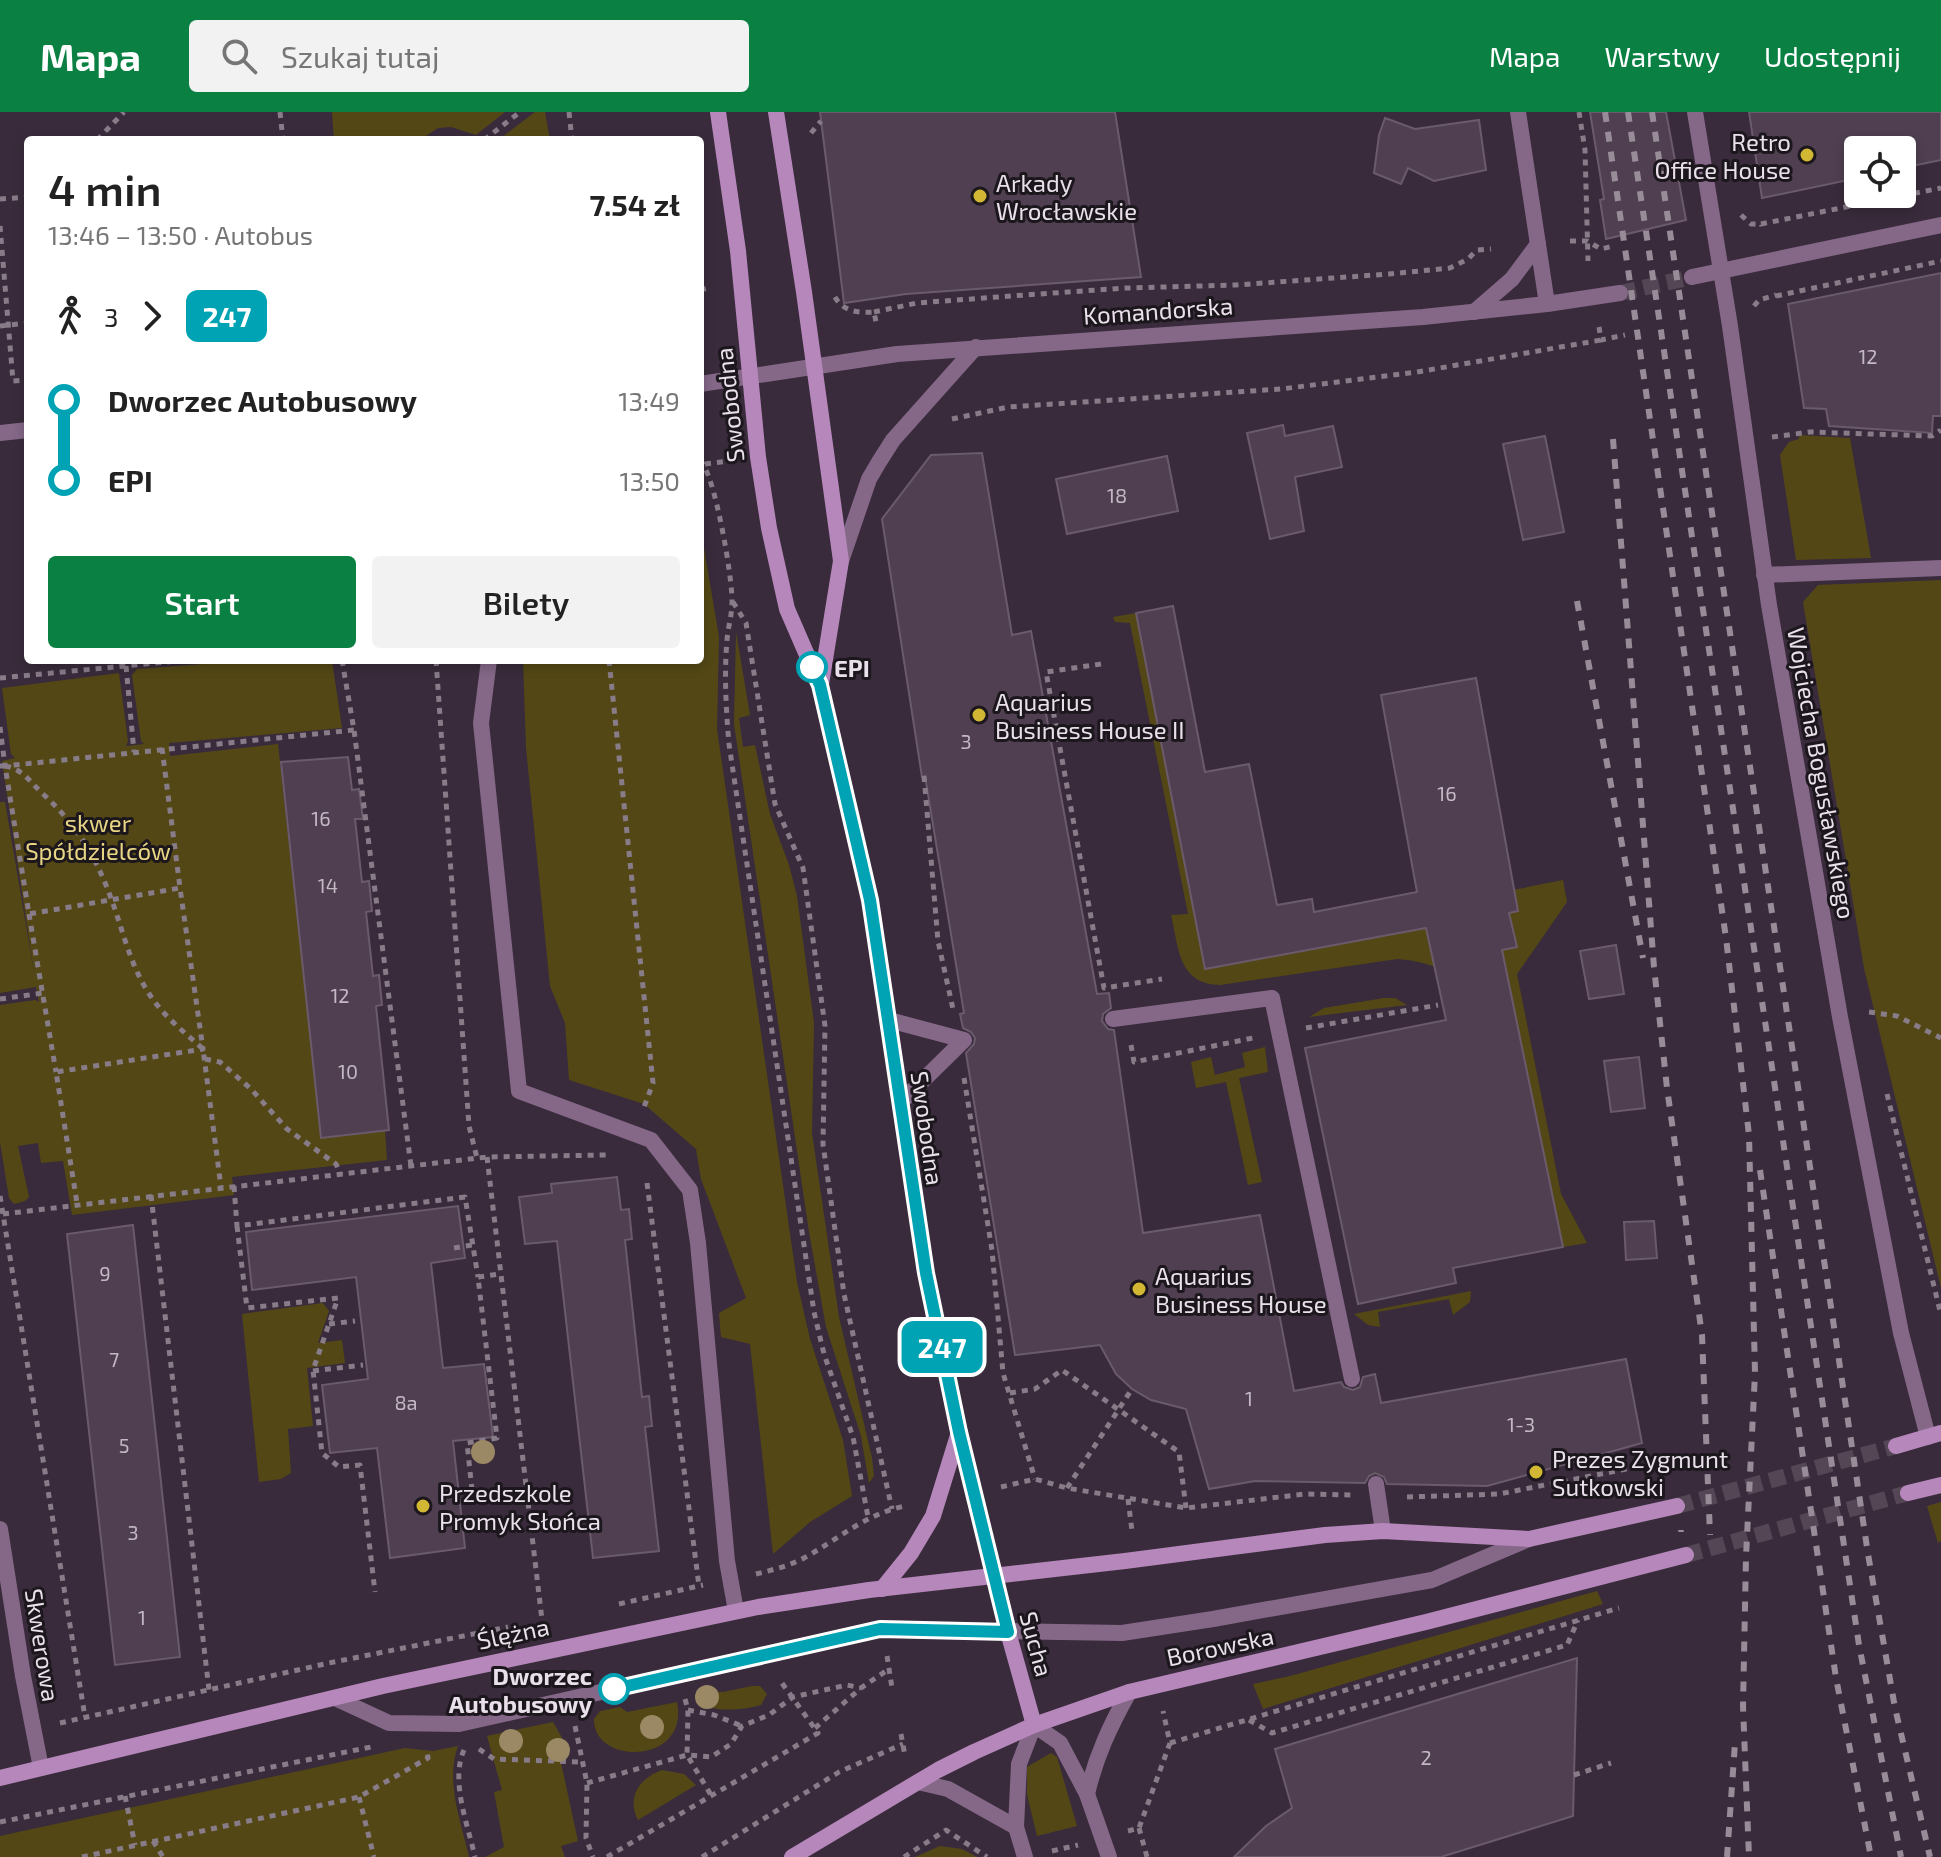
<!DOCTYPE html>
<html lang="pl">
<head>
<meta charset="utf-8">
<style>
  body { margin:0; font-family:"Exo 2",sans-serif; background:#f2f2f2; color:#222; height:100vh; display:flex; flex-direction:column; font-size:30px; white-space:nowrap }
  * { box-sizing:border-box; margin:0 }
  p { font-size:26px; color:#767676 }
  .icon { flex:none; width:44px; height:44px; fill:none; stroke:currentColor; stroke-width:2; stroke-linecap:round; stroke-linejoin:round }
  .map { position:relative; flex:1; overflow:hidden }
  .side { position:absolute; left:24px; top:24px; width:680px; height:528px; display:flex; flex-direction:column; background:#fff; border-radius:8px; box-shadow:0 4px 12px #0003 }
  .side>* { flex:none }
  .badge { padding:0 16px; border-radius:12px; font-size:28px; line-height:52px }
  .controls { position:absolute; left:1844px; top:24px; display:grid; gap:16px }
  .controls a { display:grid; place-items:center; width:72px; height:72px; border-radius:8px; background:#fff; box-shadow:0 4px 12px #0003; font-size:40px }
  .map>.badge { position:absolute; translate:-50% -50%; box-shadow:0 0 0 4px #fff }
  .legs { display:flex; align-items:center; gap:12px; height:88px; padding:0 24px; font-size:26px }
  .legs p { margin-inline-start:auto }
  .headline { display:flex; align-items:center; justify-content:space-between; height:136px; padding:0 24px }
  h1 { font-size:44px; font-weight:600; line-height:60px }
  .cta { display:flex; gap:16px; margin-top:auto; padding:16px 24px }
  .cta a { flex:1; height:92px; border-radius:8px; background:#0b8043; color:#fff; font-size:32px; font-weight:600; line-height:92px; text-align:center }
  .cta a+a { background:#f2f2f2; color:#222 }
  ul { padding:0 24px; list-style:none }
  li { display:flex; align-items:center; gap:28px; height:80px; font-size:30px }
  li i { display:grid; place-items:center; width:12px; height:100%; margin:0 10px; background:currentColor }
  li i::after { content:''; width:20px; height:20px; margin:-10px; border:6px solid; border-radius:50%; background:#fff }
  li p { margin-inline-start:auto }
  li:first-child i { background:linear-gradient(#0000 50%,currentColor 0) }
  li:last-child i { background:linear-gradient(currentColor 50%,#0000 0) }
  header { display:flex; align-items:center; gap:48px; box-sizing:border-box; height:112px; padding:0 40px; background:#0b8043; color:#fff }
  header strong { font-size:38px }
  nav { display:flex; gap:44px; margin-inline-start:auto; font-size:28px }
  .search { width:560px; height:72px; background:#f2f2f2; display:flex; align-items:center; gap:20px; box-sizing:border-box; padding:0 28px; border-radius:8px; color:#767676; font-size:30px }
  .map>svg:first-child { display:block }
  .green { fill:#534815; fill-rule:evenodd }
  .building { fill:#4f3f50; stroke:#6a5a6c; stroke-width:2 }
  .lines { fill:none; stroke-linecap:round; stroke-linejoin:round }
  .street-tunnel { stroke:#544655; stroke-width:16; stroke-dasharray:16 8; stroke-linecap:butt }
  .secondary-tunnel { stroke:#544655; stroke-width:16; stroke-dasharray:16 8; stroke-linecap:butt }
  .path { stroke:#887c89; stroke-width:5; stroke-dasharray:6 6; stroke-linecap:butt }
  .lane { stroke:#856888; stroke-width:16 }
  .street { stroke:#856888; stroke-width:16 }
  .secondary { stroke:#b587ba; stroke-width:16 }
  .tram { stroke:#988c99; stroke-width:2 }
  .rail { stroke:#988c99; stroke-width:6; stroke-dasharray:10 10; stroke-linecap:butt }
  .tree { fill:#9a8964 }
  .line-1-casing { stroke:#fff; stroke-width:18 }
  .line-1 { stroke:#00a3b4; stroke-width:12 }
  .poi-dot { fill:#d2b735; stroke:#1c161d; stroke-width:3 }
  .stop-1-dot { fill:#fff; stroke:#00a3b4; stroke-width:4 }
  .labels { text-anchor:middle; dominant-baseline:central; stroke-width:6; stroke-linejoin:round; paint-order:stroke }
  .number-label { font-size:20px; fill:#c3b8c4 }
  .poi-label { font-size:24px; fill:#eae0eb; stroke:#1c161d; text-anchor:start }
  .street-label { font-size:24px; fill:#eae0eb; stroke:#1c161d }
  .stop-label { font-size:24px; font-weight:bold; fill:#eae0eb; stroke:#1c161d; text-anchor:start }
  .park-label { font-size:24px; fill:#e9d685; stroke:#1c161d }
</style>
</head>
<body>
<header>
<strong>Mapa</strong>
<div class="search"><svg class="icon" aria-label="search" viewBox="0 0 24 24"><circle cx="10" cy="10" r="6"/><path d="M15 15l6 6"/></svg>Szukaj tutaj</div>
<nav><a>Mapa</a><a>Warstwy</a><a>Udostępnij</a></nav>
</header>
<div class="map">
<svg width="1941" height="1745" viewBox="0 0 1941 1745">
  <rect width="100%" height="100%" fill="#392b3b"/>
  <g class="green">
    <path d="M332,0H505L476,23L451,15L438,16L420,28H334Z"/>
    <path d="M535,0H545L550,28H498Z"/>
    <path d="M1799,323L1850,326L1871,446L1796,448L1780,343L1789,330L1799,327Z"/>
    <path d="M700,412L719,525L717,617L797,1170L810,1227L843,1328L852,1384L810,1410L773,1442L750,1232L721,1225L719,1201L746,1186L701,1067L696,1037L644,992L569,968L565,911L550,874L526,636L523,548H700Z"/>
    <path d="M1941,468V1176L1864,856L1803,490L1818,473Z"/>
    <path d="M1136,501L1205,857L1513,778L1563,768L1567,790L1517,862L1561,1082L1587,1131L1563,1135L1514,895C1477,875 1440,849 1397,847L1220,873C1178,872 1179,836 1171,803L1188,802L1130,511L1115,510L1113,505ZM1512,815L1516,835L1434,852L1430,832Z"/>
    <path d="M736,520L750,603L739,606L743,635L755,633L770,702L789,753L797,784L814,911L812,1021L839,1205L872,1346L874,1364L869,1371L861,1324L826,1215L809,1120L734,612Z"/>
    <path d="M257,548H332L342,616L169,631L170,644L278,632L321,1025L385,1018L387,1048L232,1065L234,1083L72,1103L63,1049L41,1051L38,1031L18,1034L29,1085L25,1089L14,1092L9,1086L0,1030V893L35,888L39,890L36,875L0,881V690H5L35,866L2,649L15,646L11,642L2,576L119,561L128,629L126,634L144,632L141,629L132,563L137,557Z"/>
    <path d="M1384,886H1395L1407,893L1309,905L1324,896Z"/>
    <path d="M1265,935L1268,960L1239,966L1262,1070L1248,1073L1226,970L1196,976L1191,950L1211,945L1215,963L1245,955L1242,941Z"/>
    <path d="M1471,1179L1470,1190L1453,1203L1449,1187L1378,1200L1380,1215L1368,1213L1354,1202Z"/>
    <path d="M323,1191L329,1199L318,1231L342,1228L345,1251L307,1256L313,1314L288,1317L291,1361L281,1367L259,1370L242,1202Z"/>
    <path d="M1941,1390V1429L1938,1431L1927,1394Z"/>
    <path d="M1597,1479L1603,1492L1263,1597L1253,1572L1290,1564Z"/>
    <path d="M752,1574H760L767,1582L761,1593C744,1598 703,1603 695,1584L700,1579L723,1580Z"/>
    <path d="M677,1590C690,1653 593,1654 594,1607L600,1599L620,1595L627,1600Z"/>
    <path d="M553,1610L565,1631V1641L560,1646L578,1729L561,1734L565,1745H485L504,1735L494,1680L502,1678L487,1624Z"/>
    <path d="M458,1634C445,1670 461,1709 469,1745H0V1724L405,1636L433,1639Z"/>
    <path d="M1051,1641L1057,1645L1077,1714L1037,1724L1027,1683V1655Z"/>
    <path d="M662,1658L684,1662L696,1673L638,1708C626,1685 640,1666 662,1658Z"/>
    <path d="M940,1734L962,1737L977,1745H915Z"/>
  </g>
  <g class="building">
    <path d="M820,0H1115L1141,165L906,182L844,191Z"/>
    <path d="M1590,0H1666L1686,108L1606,127L1600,88L1604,87Z"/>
    <path d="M1749,0H1941V48L1902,56V38H1858V66L1762,86Z"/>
    <path d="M1385,6L1415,17L1479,8L1486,58L1434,69L1408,56L1401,72L1374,61L1379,23Z"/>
    <path d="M1941,161V304H1933L1932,321L1829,314L1826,297L1804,296L1788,192Z"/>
    <path d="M1283,313L1285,324L1333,314L1342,355L1295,365L1304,419L1270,427L1247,321Z"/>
    <path d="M1545,324L1564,420L1523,428L1503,332Z"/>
    <path d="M982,341L1012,523L1031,519L1097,882L1109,881L1111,896L1103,902L1102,909L1108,917L1114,918L1143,1121L1260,1103L1294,1279L1341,1270L1344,1275L1353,1278L1360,1275L1363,1265L1375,1262L1381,1291L1626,1247L1642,1331L1487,1374L1387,1372L1384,1365L1375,1361L1369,1364L1365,1371L1255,1369L1209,1377L1186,1297L1151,1288L1132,1277L1116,1262L1100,1233L1015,1243L966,941L974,932L975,926L971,920L963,916L960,902L964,901L925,664L922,665L882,407L931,343Z"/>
    <path d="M1167,344L1178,399L1067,422L1056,367Z"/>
    <path d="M1173,494L1205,660L1249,652L1277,793L1312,787L1314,800L1417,780L1381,583L1476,566L1518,799L1509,801L1517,835L1502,838L1563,1135L1453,1156L1456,1171L1358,1192L1305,936L1446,908L1426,816L1205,857L1136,501Z"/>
    <path d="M348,645L352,678L359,677L363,707H355L362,770L369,769L372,799L366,800L373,864L379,863L382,893L376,894L389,1018L321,1026L281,650Z"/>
    <path d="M1616,833L1624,882L1589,887L1580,839Z"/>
    <path d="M1639,945L1645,996L1611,1000L1604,949Z"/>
    <path d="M617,1065L621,1098L629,1097L632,1127L625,1128L642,1285L649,1284L652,1314L645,1315L659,1439L593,1446L557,1129L525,1132L519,1085L552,1081L551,1072Z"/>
    <path d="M458,1094L465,1146L431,1151L443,1256L484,1252L493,1325L453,1329L465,1436L390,1446L377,1336L330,1341L322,1273L368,1267L356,1165L252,1178L246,1120Z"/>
    <path d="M1654,1109L1657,1146L1626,1148L1624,1110Z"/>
    <path d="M133,1113L180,1545L115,1553L67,1122Z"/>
    <path d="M1577,1546L1573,1704L1441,1745H1234L1266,1714L1292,1696L1275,1637Z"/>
  </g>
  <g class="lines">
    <path class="street-tunnel" d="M1620,181L1692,165"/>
    <g class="secondary-tunnel">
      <path d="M1677,1394L1896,1334"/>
      <path d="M1686,1443L1908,1381"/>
    </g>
    <g class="path">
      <path d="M280,0L283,28"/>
      <path d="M569,0L572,28"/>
      <path d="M1579,0L1585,38L1588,149"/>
      <path d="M811,21L821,9"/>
      <path d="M97,28L124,0"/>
      <path d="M484,28L520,0"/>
      <path d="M0,87L28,85"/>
      <path d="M1741,103L1751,112H1761L1762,114"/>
      <path d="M1761,112L1941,76"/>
      <path d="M0,114L13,269L28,268"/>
      <path d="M1570,129H1587L1601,137L1613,134"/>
      <path d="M700,178L708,176"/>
      <path d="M1776,184L1941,149"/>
      <path d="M835,185C843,200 859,201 874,200L876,210"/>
      <path d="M1754,194L1759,188L1776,183"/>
      <path d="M874,200L917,191L1011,184L1126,176L1236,173L1389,162L1450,156L1468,147L1477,138L1491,137"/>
      <path d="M0,214L28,211"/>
      <path d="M1599,215L1601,228L1625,223"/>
      <path d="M952,307L1008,295L1281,277L1417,260L1601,228"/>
      <path d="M1772,325L1810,320L1932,324L1941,318"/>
      <path d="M700,348C715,362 733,468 732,491C732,503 728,515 727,528C724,562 726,598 729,632L814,1200L824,1242L853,1325L868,1405"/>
      <path d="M705,352L730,349"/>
      <path d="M733,490L746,511L775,692L803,756L825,914L823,1032L844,1182L892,1397"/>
      <path d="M342,548L354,618L411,1054"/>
      <path d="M436,548L469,1014L477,1046"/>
      <path d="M609,548L653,971L644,995"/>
      <path d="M1101,552L1046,560L1104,876L1162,867"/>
      <path d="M126,554L134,640"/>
      <path d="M0,566L187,548"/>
      <path d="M0,615L5,654L354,618"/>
      <path d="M162,636L180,776"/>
      <path d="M0,654H5L29,802L180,776L203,937L56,960L77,1091"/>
      <path d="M5,654C23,657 30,670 43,682C76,712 97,746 112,789C123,819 130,852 148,880C162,903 183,919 203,937L221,1075"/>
      <path d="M924,664L938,829L953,897"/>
      <path d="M29,802L56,960"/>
      <path d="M0,887L43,881"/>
      <path d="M1869,900L1897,904L1941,926"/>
      <path d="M1306,916L1438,893"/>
      <path d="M1131,933L1134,950L1253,926"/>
      <path d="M205,947L220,950L251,977L287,1017L336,1052L341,1063"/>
      <path d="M964,966L992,1138L1003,1261L1035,1367"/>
      <path d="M1887,982L1941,1203"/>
      <path d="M487,1045L542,1508"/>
      <path d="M647,1071L699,1474"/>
      <path d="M234,1074L237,1114L465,1085L478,1165"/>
      <path d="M151,1083L209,1578"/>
      <path d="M0,1084L85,1605"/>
      <path d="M3,1102L487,1045L606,1043"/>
      <path d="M237,1114L247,1196L338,1186L313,1258L322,1341L339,1355L360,1353L375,1480"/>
      <path d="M454,1136L472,1133"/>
      <path d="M329,1212L355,1209"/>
      <path d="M313,1259L363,1253"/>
      <path d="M1010,1281L1035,1277L1062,1258L1179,1340L1186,1396"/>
      <path d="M1001,1375L1035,1367L1067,1376L1186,1396L1305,1382L1351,1383"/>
      <path d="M1067,1376L1132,1277"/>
      <path d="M472,1378L467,1331L497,1326L478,1165L500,1162"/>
      <path d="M1407,1385L1499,1382L1667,1349"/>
      <path d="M1128,1387L1132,1419"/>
      <path d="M756,1462C772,1458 789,1454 804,1446C839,1427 865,1402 905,1394"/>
      <path d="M619,1492L703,1473"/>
      <path d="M887,1544L892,1576"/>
      <path d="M685,1587L688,1598L687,1643L711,1683"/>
      <path d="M688,1598L714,1603L742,1614"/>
      <path d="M1249,1608L1272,1621L1567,1533L1578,1508"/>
      <path d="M60,1611L329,1551L508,1515"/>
      <path d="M575,1614L587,1671L586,1726L593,1745"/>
      <path d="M815,1616L861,1576L889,1557"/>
      <path d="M901,1622L905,1644"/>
      <path d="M1170,1631L1619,1496"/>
      <path d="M479,1637L494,1647L581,1650"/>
      <path d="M464,1638C450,1669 468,1713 475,1745"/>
      <path d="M1574,1663L1611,1651"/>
      <path d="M587,1671L687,1643L711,1645L731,1632L742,1614L769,1603L793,1585L847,1573L861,1576"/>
      <path d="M125,1684L135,1733"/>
      <path d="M359,1685L374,1745"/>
      <path d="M0,1710L371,1635"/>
      <path d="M1139,1716L1147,1745"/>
      <path d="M1128,1719L1139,1716L1170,1631L1163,1599"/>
      <path d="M153,1729L163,1745"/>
      <path d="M1052,1739L1078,1733"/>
      <path d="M82,1745L359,1685L428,1646L427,1639"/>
      <path d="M607,1745L818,1621L779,1567"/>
      <path d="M702,1745L839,1660L903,1632"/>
      <path d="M904,1745L946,1718L987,1745"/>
    </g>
    <g class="lane">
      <path d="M489,548L481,611L519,979L651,1028L690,1078L698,1131L727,1449L736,1499"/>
      <path d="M1113,907L1272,886L1352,1267"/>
      <path d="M889,908L964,928L901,990"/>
      <path d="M1376,1372L1383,1419"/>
      <path d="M335,1586L389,1611L459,1612L880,1517L1122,1521L1213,1507L1432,1468L1529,1427"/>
    </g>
    <g class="street">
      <path d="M1518,0L1547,192"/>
      <path d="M1695,0L1730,214L1769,493L1840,905L1901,1221L1928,1325"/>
      <path d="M1692,165L1941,113"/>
      <path d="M1474,200L1512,167L1538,132"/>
      <path d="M700,272L897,242L1423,205L1547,192L1620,181"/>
      <path d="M0,321L28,318"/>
      <path d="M841,449L869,367L879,350L893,328L976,235"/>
      <path d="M1764,463L1941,456"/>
      <path d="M0,1417L23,1564L41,1656"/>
      <path d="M918,1670L948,1677L1016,1715"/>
      <path d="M1087,1682C1096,1644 1110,1614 1129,1580"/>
      <path d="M1025,1745L1016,1715L1019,1652L1034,1613L1060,1631L1087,1682L1109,1745"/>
    </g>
    <g class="secondary">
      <path d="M718,0L738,139L758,345L769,416L787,497L820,573L870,788L926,1161L959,1320L1008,1520L1034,1613"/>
      <path d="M776,0L804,180L841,449L821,572"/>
      <path d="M1896,1334L1941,1321"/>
      <path d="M1908,1381L1941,1373"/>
      <path d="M882,1477L911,1441L933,1404L959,1320"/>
      <path d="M0,1666L383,1574L758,1495L869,1478L1125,1449L1325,1423L1383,1419L1529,1427L1677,1394"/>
      <path d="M792,1745L938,1658L974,1640L1034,1613L1129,1580L1426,1510L1686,1443"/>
    </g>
    <path class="tram" d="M1679,1419H1683"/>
    <g class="rail">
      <path d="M1605,0L1726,826L1749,1023L1755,1261L1746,1445L1743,1594L1749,1745"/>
      <path d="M1628,0L1859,1533L1901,1745"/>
      <path d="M1652,0L1868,1442L1895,1596L1930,1745"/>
      <path d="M1613,327L1654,855L1667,976L1702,1223L1710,1423"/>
      <path d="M1577,489L1643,846"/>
      <path d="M1760,1058L1836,1566L1871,1745"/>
      <path d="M1727,1745L1735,1631"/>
    </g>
  </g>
  <g class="tree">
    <circle cx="483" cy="1340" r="12"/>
    <circle cx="707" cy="1585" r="12"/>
    <circle cx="652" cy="1615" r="12"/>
    <circle cx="511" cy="1629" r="12"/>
    <circle cx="558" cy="1638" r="12"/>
  </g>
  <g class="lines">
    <g class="line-1-casing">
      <path id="line-1" d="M614,1577L880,1517L1008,1520L959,1320L926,1161L870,788L820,573L812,555"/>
    </g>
    <use href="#line-1" class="line-1"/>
  </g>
  <g class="poi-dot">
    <circle cx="1807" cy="43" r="8"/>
    <circle cx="980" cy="84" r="8"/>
    <circle cx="979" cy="603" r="8"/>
    <circle cx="1139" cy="1177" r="8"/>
    <circle cx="1536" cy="1360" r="8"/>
    <circle cx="423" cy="1394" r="8"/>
  </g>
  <g class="stop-1-dot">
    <circle cx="812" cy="555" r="14"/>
    <circle cx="614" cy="1577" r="14"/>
  </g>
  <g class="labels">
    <g class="number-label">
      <text x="1868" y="244">12</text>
      <text x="1117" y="383">18</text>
      <text x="966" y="629">3</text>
      <text x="1447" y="681">16</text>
      <text x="321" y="706">16</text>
      <text x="328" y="773">14</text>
      <text x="340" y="883">12</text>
      <text x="348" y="959">10</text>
      <text x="105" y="1161">9</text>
      <text x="114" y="1247">7</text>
      <text x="1249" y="1286">1</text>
      <text x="406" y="1290">8a</text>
      <text x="1521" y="1312">1-3</text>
      <text x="124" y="1333">5</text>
      <text x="133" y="1420">3</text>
      <text x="142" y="1505">1</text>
      <text x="1426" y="1645">2</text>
    </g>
    <g class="poi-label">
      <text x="1791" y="29" text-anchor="end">Retro<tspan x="1791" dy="28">Office House</tspan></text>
      <text x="996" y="70">Arkady<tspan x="996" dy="28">Wrocławskie</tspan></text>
      <text x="995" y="589">Aquarius<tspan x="995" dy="28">Business House II</tspan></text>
      <text x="1155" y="1163">Aquarius<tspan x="1155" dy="28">Business House</tspan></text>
      <text x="1552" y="1346">Prezes Zygmunt<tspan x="1552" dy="28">Sutkowski</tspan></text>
      <text x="439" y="1380">Przedszkole<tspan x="439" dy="28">Promyk Słońca</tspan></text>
    </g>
    <g class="street-label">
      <text transform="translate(1158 198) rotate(-4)">Komandorska</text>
      <text transform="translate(729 293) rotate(-96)">Swobodna</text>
      <text transform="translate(1822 661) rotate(80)">Wojciecha Bogusławskiego</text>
      <text transform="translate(928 1016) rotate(82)">Swobodna</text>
      <text transform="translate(513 1521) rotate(-12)">Ślężna</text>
      <text transform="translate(1037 1532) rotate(75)">Sucha</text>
      <text transform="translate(43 1533) rotate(81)">Skwerowa</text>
      <text transform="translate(1220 1534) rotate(-12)">Borowska</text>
    </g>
    <g class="stop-label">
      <text x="834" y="555">EPI</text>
      <text x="592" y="1563" text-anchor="end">Dworzec<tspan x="592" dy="28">Autobusowy</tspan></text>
    </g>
    <g class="park-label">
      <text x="98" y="710">skwer<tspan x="98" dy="28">Spółdzielców</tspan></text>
    </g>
  </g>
</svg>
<div class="controls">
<a><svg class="icon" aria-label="locate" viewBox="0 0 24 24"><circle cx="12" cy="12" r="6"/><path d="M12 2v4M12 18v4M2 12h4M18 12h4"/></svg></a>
</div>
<b class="badge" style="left:942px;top:1235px;background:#00a3b4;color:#fff">247</b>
<section class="side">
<div class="headline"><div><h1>4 min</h1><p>13:46 – 13:50 · Autobus</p></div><b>7.54 zł</b></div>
<div class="legs"><svg class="icon" aria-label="walk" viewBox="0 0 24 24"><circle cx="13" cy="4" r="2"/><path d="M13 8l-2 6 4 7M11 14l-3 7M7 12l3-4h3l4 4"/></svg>3<svg class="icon" aria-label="forward" viewBox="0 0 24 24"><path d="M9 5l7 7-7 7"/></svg><b class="badge" style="background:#00a3b4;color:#fff">247</b></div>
<ul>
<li><i style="color:#00a3b4"></i><b>Dworzec Autobusowy</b><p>13:49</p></li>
<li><i style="color:#00a3b4"></i><b>EPI</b><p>13:50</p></li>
</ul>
<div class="cta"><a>Start</a><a>Bilety</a></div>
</section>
</div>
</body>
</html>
